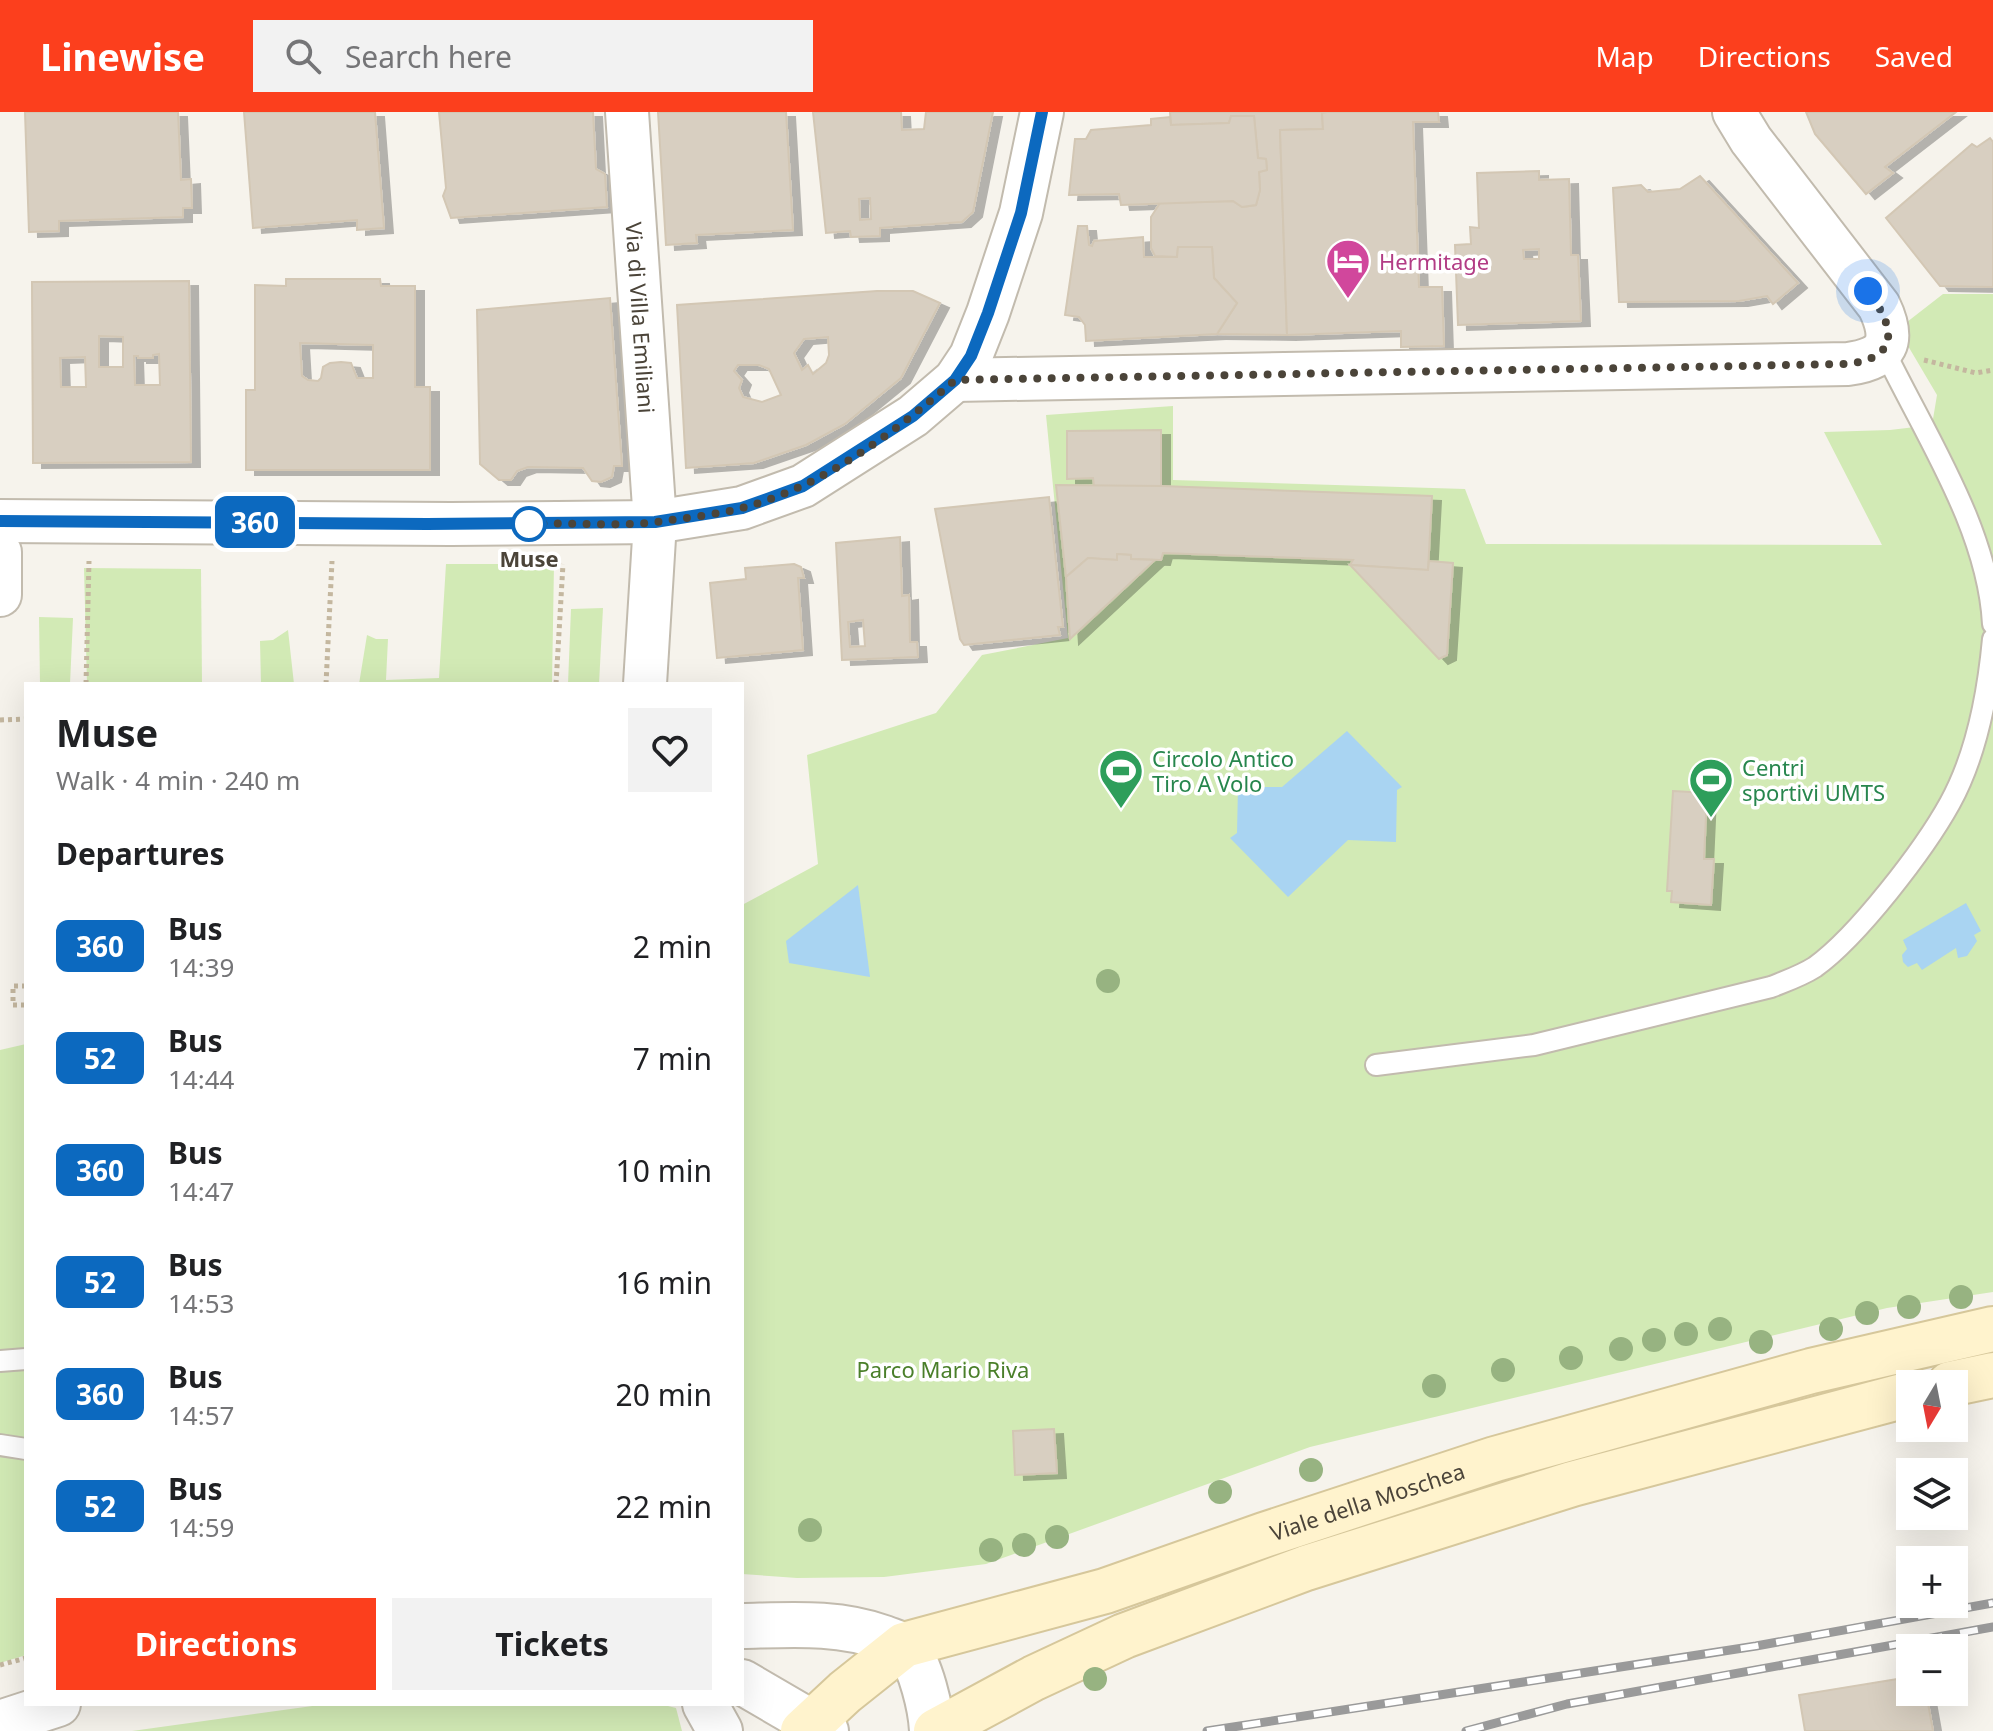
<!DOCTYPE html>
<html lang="en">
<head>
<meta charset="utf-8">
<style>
  body { margin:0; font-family:"Noto Sans",sans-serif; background:#f2f2f2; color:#202124; height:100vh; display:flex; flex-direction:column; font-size:30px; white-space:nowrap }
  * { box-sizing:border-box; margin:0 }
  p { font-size:26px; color:#757577 }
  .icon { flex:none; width:44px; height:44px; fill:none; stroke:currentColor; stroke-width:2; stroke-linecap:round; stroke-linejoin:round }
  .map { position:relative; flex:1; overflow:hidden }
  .sheet { position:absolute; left:24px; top:570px; width:720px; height:1024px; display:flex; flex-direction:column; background:#fff; border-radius:0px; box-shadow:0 8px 32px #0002 }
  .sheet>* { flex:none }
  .badge { padding:0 16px; border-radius:12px; font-size:28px; line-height:52px }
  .needle { width:52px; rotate:190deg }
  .fabs { position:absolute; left:1896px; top:1258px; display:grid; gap:16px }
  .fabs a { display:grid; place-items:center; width:72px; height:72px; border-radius:0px; background:#fff; box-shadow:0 8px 32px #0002; font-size:40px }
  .you { position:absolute; width:40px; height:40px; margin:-20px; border:6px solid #fff; border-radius:50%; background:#1a73e8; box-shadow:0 0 0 12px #1a73e833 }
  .map>.badge { position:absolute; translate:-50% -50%; box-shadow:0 0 0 4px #fff }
  h2 { padding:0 32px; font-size:30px; line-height:72px }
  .round { display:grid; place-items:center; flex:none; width:84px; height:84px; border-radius:0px; background:#f2f2f2 }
  .head { display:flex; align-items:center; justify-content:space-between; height:136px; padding:0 32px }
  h1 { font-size:38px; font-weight:700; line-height:60px }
  .button { display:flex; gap:16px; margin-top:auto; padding:16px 32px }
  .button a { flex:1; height:92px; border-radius:0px; background:#fc3f1d; color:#fff; font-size:32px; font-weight:700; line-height:92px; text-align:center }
  .button a+a { background:#f2f2f2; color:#202124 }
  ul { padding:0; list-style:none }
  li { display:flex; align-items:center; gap:24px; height:112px; padding:0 32px }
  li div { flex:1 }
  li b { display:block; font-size:30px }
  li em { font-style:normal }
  li .badge { min-width:88px; font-weight:700; text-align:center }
  header { display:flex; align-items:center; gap:48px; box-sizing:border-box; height:112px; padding:0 40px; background:#fc3f1d; color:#fff }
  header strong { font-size:38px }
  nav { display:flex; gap:44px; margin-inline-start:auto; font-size:28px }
  .search { width:560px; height:72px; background:#f2f2f2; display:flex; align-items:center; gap:20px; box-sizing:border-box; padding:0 28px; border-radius:0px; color:#757577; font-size:30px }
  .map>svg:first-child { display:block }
  .green { fill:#d2eab5 }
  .water { fill:#a9d4f2 }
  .building { fill:#d8cfc1; stroke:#d3c7b4; stroke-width:2; fill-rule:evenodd; filter:url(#shadow) }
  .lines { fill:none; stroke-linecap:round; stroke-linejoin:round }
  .service-casing { stroke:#c2bbae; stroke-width:24 }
  .minor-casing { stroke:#c2bbae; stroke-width:46 }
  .tertiary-casing { stroke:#c2bbae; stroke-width:48 }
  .secondary-casing { stroke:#d6c79b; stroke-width:48 }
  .path { stroke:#c4b79f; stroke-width:5; stroke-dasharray:4 4; stroke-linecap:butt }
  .service { stroke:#fff; stroke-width:20 }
  .minor { stroke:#fff; stroke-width:42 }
  .tertiary { stroke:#fff; stroke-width:44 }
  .secondary { stroke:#fff3cd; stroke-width:44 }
  .rail-casing { stroke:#9a9a9a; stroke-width:9 }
  .rail { stroke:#fff; stroke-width:6; stroke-dasharray:18; stroke-linecap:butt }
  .tree { fill:#97b381 }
  .line-casing { stroke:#fff; stroke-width:18 }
  .line { stroke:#0c69bf; stroke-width:12 }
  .walk { stroke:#4b4439; stroke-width:8; stroke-dasharray:0 14.4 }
  .stop-dot { fill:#fff; stroke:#0c69bf; stroke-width:4 }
  .labels { text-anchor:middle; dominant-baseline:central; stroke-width:7; stroke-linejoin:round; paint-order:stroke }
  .hotel-label { font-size:22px; fill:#b23c85; stroke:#fff; text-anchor:start }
  .street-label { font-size:22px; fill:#4b4439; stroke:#fff }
  .stop-label { font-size:22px; font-weight:bold; fill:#4b4439; stroke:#fff }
  .leisure-label { font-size:22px; fill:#27864d; stroke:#fff; text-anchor:start }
  .park-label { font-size:22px; fill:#4a7f2a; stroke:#fff }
</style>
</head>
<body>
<header>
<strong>Linewise</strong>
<div class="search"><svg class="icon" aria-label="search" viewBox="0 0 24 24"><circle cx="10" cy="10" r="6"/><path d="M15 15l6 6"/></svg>Search here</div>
<nav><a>Map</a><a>Directions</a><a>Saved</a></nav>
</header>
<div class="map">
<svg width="1993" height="1619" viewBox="0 0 1993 1619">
  <defs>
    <filter id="shadow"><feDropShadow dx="9" dy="5" stdDeviation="0" flood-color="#0004"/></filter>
  </defs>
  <rect width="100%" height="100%" fill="#f6f3ec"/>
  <g class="green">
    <path d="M1943,182H1993V1180L1887,1196L1310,1335L986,1452L884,1465L797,1466L742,1462V793L818,752L807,643L936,601L982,543L1068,526L1046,303L1173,294V368L1465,377L1486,432L1882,433L1824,320L1890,318L1932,313L1937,283L1898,217Z"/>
    <path d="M446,452H554L552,572H359L367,523L376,527H388L386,568L439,566Z"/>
    <path d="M84,456L201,457L202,572H87Z"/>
    <path d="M603,496L599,572H568L571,497Z"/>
    <path d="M39,505L73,506L70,572H40Z"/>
    <path d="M288,518L294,572H261L260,529L273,528Z"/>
    <path d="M26,932V1543L0,1551V938Z"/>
    <path d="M327,1592H660L676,1596L682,1619H132Z"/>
  </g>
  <g class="water">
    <path d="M1347,619L1402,675L1397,678L1396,730L1348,728L1288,785L1230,726L1237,721L1238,675H1282Z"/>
    <path d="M858,773L870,865L789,851L786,829Z"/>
    <path d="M1966,791L1981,819L1974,823L1977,829L1967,844L1958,846L1956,836L1922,858L1917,851L1908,855L1903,850L1902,843L1907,837L1903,828Z"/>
  </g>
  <g class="building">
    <path d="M25,0H178L181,68L191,67L192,96H183V105L59,109V119L29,120Z"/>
    <path d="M244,0H375L384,116L357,118V108L253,116Z"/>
    <path d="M439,0H593L596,57L605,62L607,95L451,106L443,84L446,76Z"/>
    <path d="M658,0H786L793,118L696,123L697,131L666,133Z"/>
    <path d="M813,0H901L902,18L924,17L926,0H993L973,100L962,110L880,116V124L851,125L850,119L826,121ZM870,86L871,107L860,108L859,87Z"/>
    <path d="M1170,0H1327L1322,1L1323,17L1280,18L1287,223L1217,222L1237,191L1214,166L1212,135H1178L1177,145L1155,144L1151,136V105L1160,91L1233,89L1242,95L1256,93L1260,78L1259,60L1267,58L1266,47L1258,46L1254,4H1231L1229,11L1171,13Z"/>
    <path d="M1327,0H1438L1439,10H1413L1419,175H1442L1444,234L1401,235V219L1287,223L1280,18L1323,17L1322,1Z"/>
    <path d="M1806,0H1956L1885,55L1893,61L1866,82L1815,22Z"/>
    <path d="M1231,4H1254L1258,46L1266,47L1267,58L1259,60L1260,78L1256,93L1242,95L1233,89L1121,93L1119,82L1069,83L1075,27H1086L1091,18L1151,13V7L1170,5L1171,13L1229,11Z"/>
    <path d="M1990,26L1993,30V175L1940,174L1886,106L1972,32L1977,35Z"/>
    <path d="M1539,59V68L1569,67L1571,143H1578L1581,209L1458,213L1455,133L1471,132L1470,115L1479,116L1477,61ZM1539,137V147H1524L1523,138Z"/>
    <path d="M1700,64L1798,171L1773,192L1767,184L1739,189L1619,190L1613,76L1641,73L1648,80L1680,77Z"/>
    <path d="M1078,114H1087L1089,133L1092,134L1094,129L1143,125L1144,145H1177L1178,135H1212L1214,166L1237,191L1217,222L1086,229L1085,213L1079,205L1065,203Z"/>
    <path d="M286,167H380L381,174H415V275H430V358H246V278H255V173L286,174ZM300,231L373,233V266H357L351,251L341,250L330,251L323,255L321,266L318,269L308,268L302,264Z"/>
    <path d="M189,169L191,350L33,351L32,170ZM99,224L123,225V255H99ZM159,242L160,273H135L134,244H138V246H153V243ZM85,245L86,275H61L60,246Z"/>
    <path d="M877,179H913L940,191L901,266L845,312L806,333L754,351L686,356L677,193ZM828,225L829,243L826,251L813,262L808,253L802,258L794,241L804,227ZM738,253H759L769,257L781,283L762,290L743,285L739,276L742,268L734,259Z"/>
    <path d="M610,186L622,354H614L612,365L601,370L592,369L583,356L528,355L517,359L511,368H499L480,352L477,198Z"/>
    <path d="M1161,318V374H1094L1093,366L1067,367V319Z"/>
    <path d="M1056,373L1161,374L1432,384L1428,458L1350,453L1353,448L1163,441L1161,448L1131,447V443L1117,442V448L1088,446L1066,465Z"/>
    <path d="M1049,385L1063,515H1058L1060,523L964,533L960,527L935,397Z"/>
    <path d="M900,425L902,484L909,483L910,530H917L918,545L842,548L836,431ZM863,508L865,534L850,535L848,510Z"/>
    <path d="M1117,442L1131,443V447L1155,448L1070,527L1066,465L1088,446L1117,448Z"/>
    <path d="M1429,449L1453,451L1447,543L1439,547L1350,453L1428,458Z"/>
    <path d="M794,452L801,455L804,466H798L803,538L717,546L710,471L746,467L745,456Z"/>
    <path d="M1673,679L1707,681L1704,747H1714L1711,793L1671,790L1672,779H1667Z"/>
    <path d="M1054,1317L1057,1361L1015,1363L1013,1319Z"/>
    <path d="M1910,1565V1580H1926L1933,1619H1805L1799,1583Z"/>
  </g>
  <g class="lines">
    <g class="service-casing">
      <g id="service">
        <path d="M1884,238C1925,323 1988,417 1993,512"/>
        <path d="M1376,953L1534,933L1771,875C1786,869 1801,864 1815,855C1858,824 1924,738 1950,691C1977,642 1988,581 1993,527"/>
        <path d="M0,1249L26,1247"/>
        <path d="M0,1333L26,1337"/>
      </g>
    </g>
    <g class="minor-casing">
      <g id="minor">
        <path id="s1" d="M627,0L655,410L645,572"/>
        <path d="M955,268L1848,252C1888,247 1896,229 1879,194L1751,28L1734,0"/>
        <path d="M0,409L451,412L655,410L742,396L803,374L913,304L955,268L971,244L988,201L1021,101L1042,0"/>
        <path d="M0,440V483"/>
      </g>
    </g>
    <g class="tertiary-casing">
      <g id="tertiary">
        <path d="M742,1514C790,1513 838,1509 884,1526C891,1529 901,1531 906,1536C921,1553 931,1597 932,1619"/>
        <path d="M742,1570L826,1619"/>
        <path d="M705,1592L720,1619"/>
        <path d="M0,1611L58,1592"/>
      </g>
    </g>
    <g class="secondary-casing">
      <g id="secondary">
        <path d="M1950,1272L1993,1263"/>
        <path id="s2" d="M803,1619L845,1580L904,1533L1105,1479L1264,1423L1495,1347L1811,1259L1993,1217"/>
        <path d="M936,1619L1034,1566L1124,1524L1306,1456L1572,1372L1910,1282"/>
      </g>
    </g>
    <g class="path">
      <path d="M1924,248L1976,261L1993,258"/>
      <path d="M86,572L89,449"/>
      <path d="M326,572L332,449"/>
      <path d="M556,572L563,452"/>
      <path d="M0,608L26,607"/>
      <path d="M26,874H13V893H26"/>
      <path d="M0,1553L26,1546"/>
    </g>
    <use href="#service" class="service"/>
    <use href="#minor" class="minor"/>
    <use href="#tertiary" class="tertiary"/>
    <use href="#secondary" class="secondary"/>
    <g class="rail-casing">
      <g id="rail">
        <path d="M1207,1619L1756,1534L1993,1491"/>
        <path d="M1466,1619L1567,1592L1993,1515"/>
      </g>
    </g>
    <use href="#rail" class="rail"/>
  </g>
  <g class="tree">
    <circle cx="1108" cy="869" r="12"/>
    <circle cx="1961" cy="1185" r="12"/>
    <circle cx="1909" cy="1195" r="12"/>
    <circle cx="1867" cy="1201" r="12"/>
    <circle cx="1720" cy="1217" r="12"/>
    <circle cx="1831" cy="1217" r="12"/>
    <circle cx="1686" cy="1222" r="12"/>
    <circle cx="1654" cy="1228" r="12"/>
    <circle cx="1761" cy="1230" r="12"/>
    <circle cx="1621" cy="1237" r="12"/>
    <circle cx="1571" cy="1246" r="12"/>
    <circle cx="1503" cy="1258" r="12"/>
    <circle cx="1434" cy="1274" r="12"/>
    <circle cx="1311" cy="1358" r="12"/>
    <circle cx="1220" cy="1380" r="12"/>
    <circle cx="810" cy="1418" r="12"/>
    <circle cx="1057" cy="1425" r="12"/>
    <circle cx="1024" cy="1433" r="12"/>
    <circle cx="991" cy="1438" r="12"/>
    <circle cx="1095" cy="1567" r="12"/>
  </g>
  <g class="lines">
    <g class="line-casing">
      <path id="line" d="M0,409L427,412L655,410L742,396L803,374L913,304L955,268L971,244L988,201L1021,101L1042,0"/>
    </g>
    <use href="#line" class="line"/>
    <path class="walk" d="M529,412C571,410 615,415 657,410C685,406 715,403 742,396C822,375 894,321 955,268L1848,252C1902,245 1894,214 1868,179"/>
  </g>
  <defs>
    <g id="hotel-pin" transform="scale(2.3)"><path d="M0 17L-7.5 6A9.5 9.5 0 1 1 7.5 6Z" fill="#d1479c" stroke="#fff"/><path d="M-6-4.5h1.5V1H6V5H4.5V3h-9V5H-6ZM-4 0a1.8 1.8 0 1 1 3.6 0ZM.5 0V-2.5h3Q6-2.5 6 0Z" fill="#fff"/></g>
    <g id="stadium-pin" transform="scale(2.3)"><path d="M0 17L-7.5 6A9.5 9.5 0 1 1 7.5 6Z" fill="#2e9e5b" stroke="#fff"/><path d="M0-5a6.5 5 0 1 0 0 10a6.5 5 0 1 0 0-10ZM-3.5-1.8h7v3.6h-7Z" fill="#fff"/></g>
  </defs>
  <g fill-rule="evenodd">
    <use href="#hotel-pin" x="1348" y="149"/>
    <use href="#stadium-pin" x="1121" y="659"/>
    <use href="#stadium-pin" x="1711" y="668"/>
  </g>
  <circle class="stop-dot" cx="529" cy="412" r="16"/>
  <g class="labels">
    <g class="hotel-label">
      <text x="1379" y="149">Hermitage</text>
    </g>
    <g class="street-label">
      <text stroke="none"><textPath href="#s1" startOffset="206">Via di Villa Emiliani</textPath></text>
      <text stroke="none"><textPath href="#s2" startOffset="618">Viale della Moschea</textPath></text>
    </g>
    <g class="stop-label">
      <text x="529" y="446">Muse</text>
    </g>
    <g class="leisure-label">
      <text x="1152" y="646">Circolo Antico<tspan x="1152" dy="25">Tiro A Volo</tspan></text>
      <text x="1742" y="655">Centri<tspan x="1742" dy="25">sportivi UMTS</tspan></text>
    </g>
    <g class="park-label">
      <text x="943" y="1257">Parco Mario Riva</text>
    </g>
  </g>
</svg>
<div class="fabs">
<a><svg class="needle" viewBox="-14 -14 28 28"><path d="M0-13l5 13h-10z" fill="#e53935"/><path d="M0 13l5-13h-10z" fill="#757577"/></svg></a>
<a><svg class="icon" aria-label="layers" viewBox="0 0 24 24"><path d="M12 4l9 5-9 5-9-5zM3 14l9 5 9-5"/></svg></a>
<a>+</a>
<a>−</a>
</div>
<div class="you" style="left:1868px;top:179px"></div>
<b class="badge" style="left:255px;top:410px;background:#0c69bf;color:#fff">360</b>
<section class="sheet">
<div class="head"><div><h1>Muse</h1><p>Walk · 4 min · 240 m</p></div><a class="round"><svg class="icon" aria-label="heart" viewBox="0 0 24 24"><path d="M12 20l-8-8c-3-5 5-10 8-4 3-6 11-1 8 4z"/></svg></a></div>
<h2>Departures</h2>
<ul>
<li><span class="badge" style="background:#0c69bf;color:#fff">360</span><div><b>Bus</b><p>14:39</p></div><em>2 min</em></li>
<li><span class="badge" style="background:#0c69bf;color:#fff">52</span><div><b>Bus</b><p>14:44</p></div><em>7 min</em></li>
<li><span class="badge" style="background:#0c69bf;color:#fff">360</span><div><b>Bus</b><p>14:47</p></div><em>10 min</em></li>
<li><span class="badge" style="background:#0c69bf;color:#fff">52</span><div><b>Bus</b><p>14:53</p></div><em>16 min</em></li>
<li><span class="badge" style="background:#0c69bf;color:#fff">360</span><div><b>Bus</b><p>14:57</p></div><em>20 min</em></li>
<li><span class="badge" style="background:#0c69bf;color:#fff">52</span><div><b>Bus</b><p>14:59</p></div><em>22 min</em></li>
</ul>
<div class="button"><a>Directions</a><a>Tickets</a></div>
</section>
</div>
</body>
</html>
